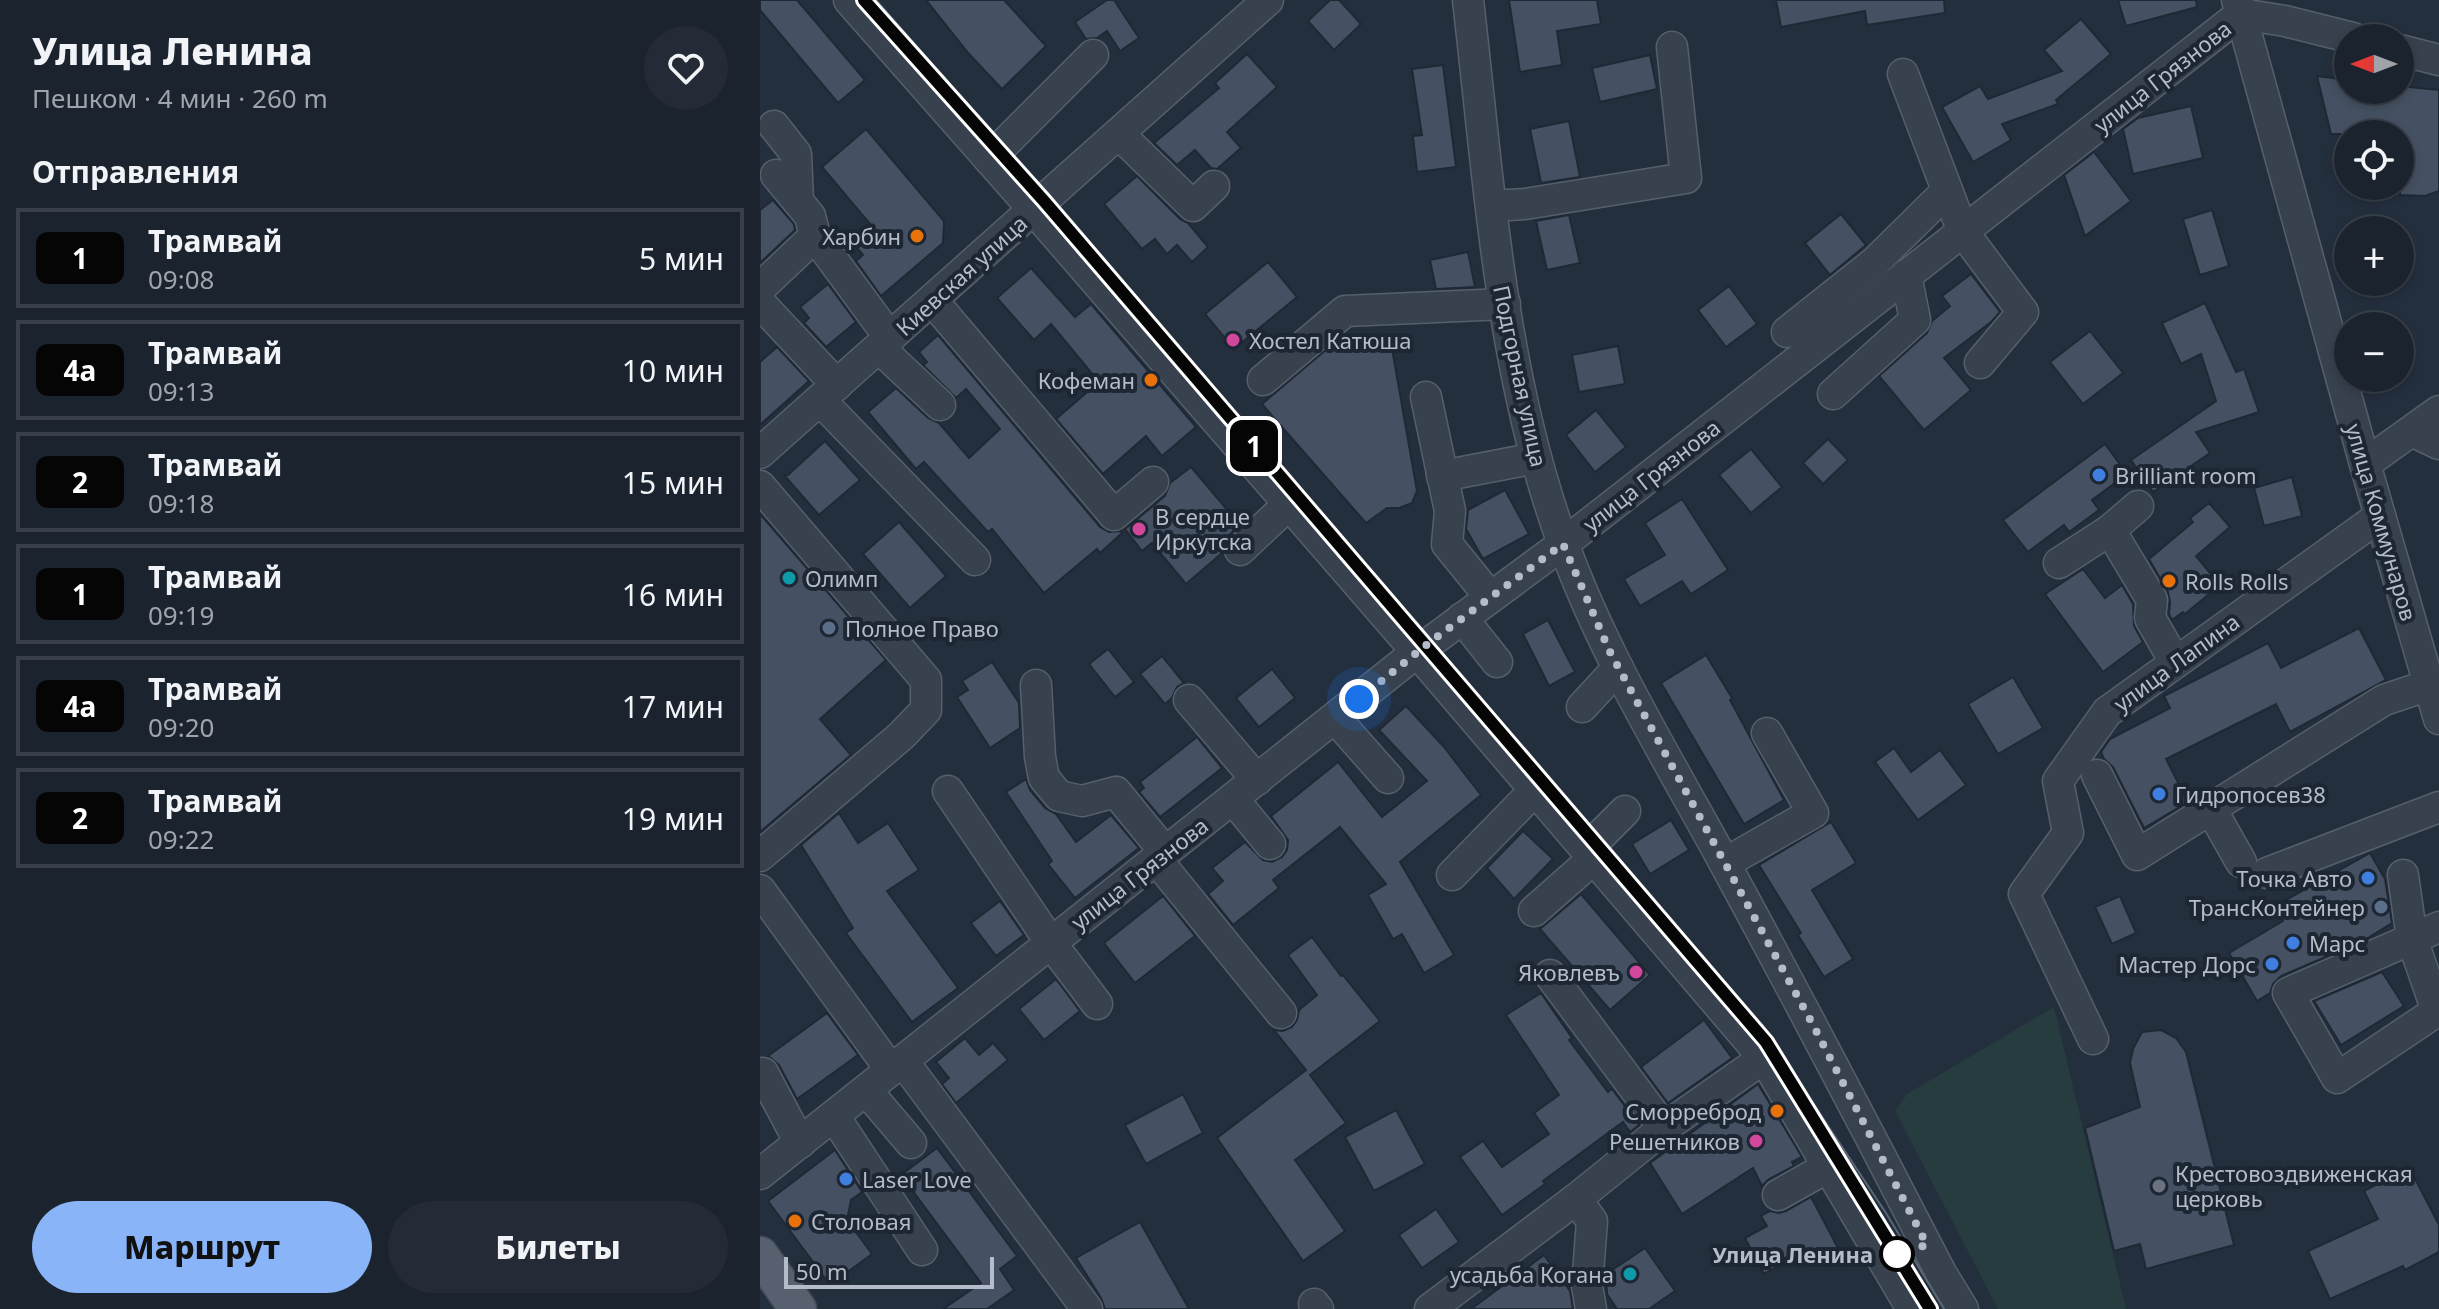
<!DOCTYPE html>
<html lang="ru">
<head>
<meta charset="utf-8">
<style>
  body { margin:0; font-family:"Noto Sans",sans-serif; background:#242b36; color:#f1f3f6; height:100vh; display:flex; flex-direction:column; font-size:30px; white-space:nowrap }
  * { box-sizing:border-box; margin:0 }
  p { font-size:26px; color:#a0a4aa }
  .icon { flex:none; width:44px; height:44px; fill:none; stroke:currentColor; stroke-width:2; stroke-linecap:round; stroke-linejoin:round }
  .map { position:relative; flex:1; overflow:hidden }
  .panel { display:flex; flex-direction:column; background:#1b232e; width:760px }
  .panel>* { flex:none }
  .badge { padding:0 16px; border-radius:12px; font-size:28px; line-height:52px }
  .needle { width:52px; rotate:270deg }
  .fabs { position:absolute; left:1574px; top:24px; display:grid; gap:16px }
  .fabs a { display:grid; place-items:center; width:80px; height:80px; border-radius:50%; background:#1b232e; box-shadow:0 4px 12px #0003,0 0 0 2px #39404a; font-size:40px }
  .scale { position:absolute; left:24px; bottom:20px; width:210px; box-sizing:border-box; padding-left:8px; border:4px solid #b4bcc9; border-top:0; font-size:22px; line-height:28px; white-space:nowrap; color:#b4bcc9; -webkit-text-stroke:6px #1d2633; paint-order:stroke }
  .you { position:absolute; width:40px; height:40px; margin:-20px; border:6px solid #fff; border-radius:50%; background:#1a73e8; box-shadow:0 0 0 12px #1a73e833 }
  .map>.badge { position:absolute; translate:-50% -50%; box-shadow:0 0 0 4px #fff }
  h2 { padding:0 32px; font-size:30px; line-height:72px }
  .round { display:grid; place-items:center; flex:none; width:84px; height:84px; border-radius:42px; background:#242b36 }
  .head { display:flex; align-items:center; justify-content:space-between; height:136px; padding:0 32px }
  h1 { font-size:38px; font-weight:800; line-height:60px }
  .cta { display:flex; gap:16px; margin-top:auto; padding:16px 32px }
  .cta a { flex:1; height:92px; border-radius:48px; background:#8ab4f8; color:#111; font-size:32px; font-weight:800; line-height:92px; text-align:center }
  .cta a+a { background:#242b36; color:#f1f3f6 }
  ul { padding:0; list-style:none }
  li { display:flex; align-items:center; gap:24px; height:100px; margin:0 16px 12px; padding:0 16px; border:4px solid #39404a; border-radius:0px }
  li div { flex:1 }
  li b { display:block; font-size:30px }
  li em { font-style:normal }
  li .badge { min-width:88px; font-weight:700; text-align:center }
  main { display:flex; flex:1; min-height:0 }
  .map>svg:first-child { display:block }
  .green { fill:#263c3f }
  .building { fill:#455162; stroke:#1f2835; stroke-width:2 }
  .lines { fill:none; stroke-linecap:round; stroke-linejoin:round }
  .minor-casing { stroke:#565f6c; stroke-width:33 }
  .major-casing { stroke:#414a57; stroke-width:39 }
  .minor { stroke:#38414e; stroke-width:30 }
  .major { stroke:#56606e; stroke-width:36 }
  .tram { stroke:#5a6575; stroke-width:2 }
  .line-casing { stroke:#fff; stroke-width:18 }
  .line { stroke:#050505; stroke-width:12 }
  .walk { stroke:#b4bcc9; stroke-width:8; stroke-dasharray:0 14.4 }
  .food-dot { fill:#e8710a; stroke:#1d2633; stroke-width:3 }
  .hotel-dot { fill:#d1479c; stroke:#1d2633; stroke-width:3 }
  .shop-dot { fill:#3f7fe0; stroke:#1d2633; stroke-width:3 }
  .culture-dot { fill:#0f9aa8; stroke:#1d2633; stroke-width:3 }
  .service-dot { fill:#5c6f8a; stroke:#1d2633; stroke-width:3 }
  .worship-dot { fill:#6b7280; stroke:#1d2633; stroke-width:3 }
  .stop-dot { fill:#fff; stroke:#050505; stroke-width:4 }
  .labels { text-anchor:middle; dominant-baseline:central; stroke-width:8; stroke-linejoin:round; paint-order:stroke }
  .street-label { font-size:22px; fill:#b4bcc9; stroke:#1d2633 }
  .poi-label { font-size:22px; fill:#b4bcc9; stroke:#1d2633; text-anchor:start }
  .stop-label { font-size:22px; font-weight:bold; fill:#b4bcc9; stroke:#1d2633; text-anchor:end }
</style>
</head>
<body>
<main>
<section class="panel">
<div class="head"><div><h1>Улица Ленина</h1><p>Пешком · 4 мин · 260 m</p></div><a class="round"><svg class="icon" aria-label="heart" viewBox="0 0 24 24"><path d="M12 20l-8-8c-3-5 5-10 8-4 3-6 11-1 8 4z"/></svg></a></div>
<h2>Отправления</h2>
<ul>
<li><span class="badge" style="background:#050505;color:#fff">1</span><div><b>Трамвай</b><p>09:08</p></div><em>5 мин</em></li>
<li><span class="badge" style="background:#050505;color:#fff">4a</span><div><b>Трамвай</b><p>09:13</p></div><em>10 мин</em></li>
<li><span class="badge" style="background:#050505;color:#fff">2</span><div><b>Трамвай</b><p>09:18</p></div><em>15 мин</em></li>
<li><span class="badge" style="background:#050505;color:#fff">1</span><div><b>Трамвай</b><p>09:19</p></div><em>16 мин</em></li>
<li><span class="badge" style="background:#050505;color:#fff">4a</span><div><b>Трамвай</b><p>09:20</p></div><em>17 мин</em></li>
<li><span class="badge" style="background:#050505;color:#fff">2</span><div><b>Трамвай</b><p>09:22</p></div><em>19 мин</em></li>
</ul>
<div class="cta"><a>Маршрут</a><a>Билеты</a></div>
</section>
<div class="map">
<svg width="1679" height="1309" viewBox="0 0 1679 1309">
  <rect width="100%" height="100%" fill="#242f3e"/>
  <path class="green" d="M1294,1007L1366,1309H1238L1135,1111L1147,1094Z"/>
  <g class="building">
    <path d="M0,0H37L105,80L78,103L0,10Z"/>
    <path d="M166,0H244L286,46L242,89L209,54Z"/>
    <path d="M347,0H354L379,38L360,51L347,31L337,38L326,39L315,22Z"/>
    <path d="M570,0H579L601,24L574,50L548,21Z"/>
    <path d="M749,0H837L841,24L797,31L802,65L760,72Z"/>
    <path d="M1016,0H1184L1185,13L1107,25L1105,11L1021,27Z"/>
    <path d="M1358,0H1436L1437,7L1366,26Z"/>
    <path d="M1321,19L1351,54L1296,100L1298,104L1242,124L1251,140L1213,162L1182,107L1220,86L1228,99L1302,71L1284,50Z"/>
    <path d="M487,54L517,87L467,132L481,148L457,169L451,168L435,150L417,165L394,143L459,88L455,83Z"/>
    <path d="M890,55L897,89L840,102L832,68Z"/>
    <path d="M683,65L696,167L657,172L653,136L662,135L652,69Z"/>
    <path d="M1557,76L1588,80V90H1640V86L1679,90V191L1665,196L1640,195V134H1571Z"/>
    <path d="M1431,106L1443,158L1373,174L1363,129L1378,118Z"/>
    <path d="M809,121L820,177L781,183L770,129Z"/>
    <path d="M106,129L184,221L183,243L121,296L96,261L103,255L96,247L116,231L62,167Z"/>
    <path d="M1334,152L1371,201L1325,236L1304,175Z"/>
    <path d="M377,176L420,219L428,223L448,247L432,262L417,245L407,254L395,239L382,249L344,204Z"/>
    <path d="M13,200L34,224L35,230L0,263V210Z"/>
    <path d="M1452,210L1469,266L1440,275L1423,219Z"/>
    <path d="M1081,214L1106,245L1070,275L1045,243Z"/>
    <path d="M809,215L820,263L787,270L776,221Z"/>
    <path d="M708,252L715,287L676,289L670,260Z"/>
    <path d="M508,262L537,297L474,349L445,314Z"/>
    <path d="M271,268L315,317L331,304L436,427L402,456L386,436L343,474L296,419L339,382L291,324L274,340L237,298Z"/>
    <path d="M1211,274L1240,312L1231,322L1184,358L1211,390L1164,430L1119,376L1167,333L1172,321L1190,306L1182,296Z"/>
    <path d="M68,284L96,322L66,347L44,323L49,318L40,307Z"/>
    <path d="M969,286L997,324L966,347L938,310Z"/>
    <path d="M1445,303L1476,372L1484,369L1499,412L1436,432L1450,453L1393,492L1371,460L1456,401L1441,354L1421,364L1402,323Z"/>
    <path d="M1330,331L1363,373L1323,404L1290,362Z"/>
    <path d="M178,335L340,527L349,532L361,531L362,533L340,553L337,549L284,593L232,529L228,532L164,462L156,469L108,412L136,388L168,418L179,423L209,458L240,429L206,389L196,398L163,365L167,362L159,352Z"/>
    <path d="M630,337L657,491L652,503L639,508H627L606,523L502,404L574,343Z"/>
    <path d="M858,346L865,384L819,392L812,355Z"/>
    <path d="M17,347L49,381L0,425V362Z"/>
    <path d="M836,410L866,447L835,472L806,435Z"/>
    <path d="M1068,439L1088,460L1063,484L1043,463Z"/>
    <path d="M65,441L100,480L59,515L24,475H28Z"/>
    <path d="M1345,444L1367,474L1332,500L1339,510L1309,532L1304,525L1268,552L1243,520Z"/>
    <path d="M991,449L1022,487L991,513L959,475Z"/>
    <path d="M431,467L480,525L467,537L463,546L462,553L426,584L392,543L382,551L365,529L405,496L410,483Z"/>
    <path d="M1532,477L1542,516L1504,526L1494,488Z"/>
    <path d="M745,490L769,534L723,559L706,529L708,510Z"/>
    <path d="M922,499L968,570L931,594L922,581L880,606L864,579L905,555L885,523Z"/>
    <path d="M1449,503L1470,527L1436,556L1460,585L1425,614L1423,612L1412,620L1409,614L1410,602L1408,592L1389,559L1433,522L1430,518Z"/>
    <path d="M0,514L126,660L60,719L91,755L0,832Z"/>
    <path d="M139,522L186,576L150,608L103,554Z"/>
    <path d="M1323,569L1345,598L1362,585L1373,604L1374,626L1383,642L1343,672L1285,594Z"/>
    <path d="M788,620L815,672L789,686L763,634Z"/>
    <path d="M1599,628L1626,680L1530,732L1516,704L1406,759L1428,802L1384,828L1353,767L1344,759L1341,752L1350,739L1410,708L1404,696L1508,643L1521,668Z"/>
    <path d="M348,649L374,682L355,697L329,664Z"/>
    <path d="M946,655L972,698L970,700L1024,800L984,824L901,683Z"/>
    <path d="M402,656L424,683L417,687L412,698L405,704L380,674Z"/>
    <path d="M232,662L259,703L260,728L230,748L197,697L208,690L202,681Z"/>
    <path d="M512,669L535,698L499,727L476,698Z"/>
    <path d="M1253,677L1283,728L1238,754L1208,704Z"/>
    <path d="M646,706L684,747L721,795L640,862L694,955L664,973L642,934L633,939L608,895L626,884L580,827L513,880L519,888L473,925L448,894L463,881L452,868L485,842L503,860L512,862L522,857L527,850L528,840L511,816L578,762L622,817L667,781L619,730Z"/>
    <path d="M437,737L462,768L400,817L379,792L384,788L380,782Z"/>
    <path d="M1134,748L1151,772L1180,750L1206,785L1158,820L1115,762Z"/>
    <path d="M266,779L270,790L285,808L296,814L316,842L351,815L379,848L315,898L288,864L292,861L246,792Z"/>
    <path d="M79,813L98,843L128,823L159,870L127,891L198,988L152,1022L86,933L93,928L41,845Z"/>
    <path d="M911,820L929,850L890,874L872,844Z"/>
    <path d="M1071,822L1096,863L1052,890L1093,959L1064,977L1038,935L1041,933L999,865Z"/>
    <path d="M763,831L793,859L754,899L727,868Z"/>
    <path d="M1610,853L1625,879L1632,923L1603,941L1521,976L1513,984L1510,993L1497,1001L1469,953L1523,921L1515,906Z"/>
    <path d="M821,894L890,975L850,1010L780,929Z"/>
    <path d="M403,896L435,936L375,983L344,943Z"/>
    <path d="M1360,896L1376,933L1352,944L1335,907Z"/>
    <path d="M240,901L264,935L236,956L211,923Z"/>
    <path d="M552,937L581,976L583,975L620,1021L550,1075L586,1123L535,1160L585,1231L543,1261L457,1138L546,1070L514,1030L523,1031L532,1027L537,1020L539,1010L557,995L528,955Z"/>
    <path d="M1622,972L1644,1006L1581,1045L1554,1001Z"/>
    <path d="M296,979L320,1011L284,1040L259,1009Z"/>
    <path d="M781,993L812,1038L809,1040L848,1092L852,1089L879,1125L870,1132L863,1122L783,1181L785,1184L742,1215L700,1157L723,1141L742,1167L789,1134L774,1113L799,1095L746,1015Z"/>
    <path d="M67,1013L98,1055L37,1099L19,1065L8,1056Z"/>
    <path d="M944,1020L972,1058L908,1103L881,1067Z"/>
    <path d="M1401,1030L1416,1038L1426,1052L1474,1245L1386,1269L1380,1244L1354,1251L1325,1128L1380,1107L1370,1063L1373,1049L1382,1032Z"/>
    <path d="M205,1038L219,1055L233,1043L248,1060L196,1103L182,1084L189,1078L176,1062Z"/>
    <path d="M998,1084L1042,1157L1032,1162L1034,1166L1009,1179L1002,1186L993,1168L922,1214L890,1163Z"/>
    <path d="M423,1094L443,1133L386,1164L365,1125Z"/>
    <path d="M636,1110L665,1164L614,1191L585,1137Z"/>
    <path d="M177,1148L257,1256L240,1269L254,1290L227,1309H183L221,1283L141,1175Z"/>
    <path d="M75,1150L102,1192L91,1200L87,1220L112,1254L70,1285L8,1201Z"/>
    <path d="M1649,1167L1679,1225V1252L1645,1270L1643,1266L1570,1299L1548,1251L1618,1219L1604,1191Z"/>
    <path d="M1051,1197L1078,1248L1048,1264L1042,1253L1004,1274L985,1238L1007,1226L1001,1216L1010,1211L1019,1213L1026,1211Z"/>
    <path d="M676,1209L699,1242L662,1268L639,1235Z"/>
    <path d="M380,1222L429,1309H345L341,1298L316,1258Z"/>
    <path d="M885,1248L915,1291L889,1309H857L847,1294L846,1274Z"/>
    <path d="M784,1255L810,1291L813,1309H711Z"/>
  </g>
  <g class="lines">
    <g class="minor-casing">
      <g id="minor">
        <path d="M89,0L274,210L657,652L1004,1058L1152,1309"/>
        <path d="M708,0C729,180 740,372 803,543C842,651 903,751 958,851C1034,991 1108,1131 1181,1273L1203,1309"/>
        <path d="M1477,0L1605,464L1679,719"/>
        <path d="M1640,50L1679,60"/>
        <path d="M1143,74L1203,232L1263,312L1220,363"/>
        <path d="M14,126L36,154L38,201"/>
        <path d="M359,134L433,206L454,186"/>
        <path d="M229,159L333,55"/>
        <path d="M16,175L50,216L55,236L130,338"/>
        <path d="M732,206L765,204L926,178L912,47"/>
        <path d="M0,288L55,236"/>
        <path d="M172,300L354,515L393,482"/>
        <path d="M0,303L77,385"/>
        <path d="M1027,332L1115,262L1187,191"/>
        <path d="M121,346L130,358L180,405"/>
        <path d="M503,380L585,311L745,304"/>
        <path d="M1073,394L1155,320L1146,275"/>
        <path d="M666,397L690,511L687,544L730,597"/>
        <path d="M60,400L215,560"/>
        <path d="M1654,432L1679,444"/>
        <path d="M0,453L508,0"/>
        <path d="M1605,464L1679,411"/>
        <path d="M682,476L776,458"/>
        <path d="M0,486L166,680V710L141,736L0,856"/>
        <path d="M1350,530L1378,506"/>
        <path d="M480,550L529,504"/>
        <path d="M1299,563L1350,530L1392,600L1390,618L1415,662"/>
        <path d="M702,618L737,662"/>
        <path d="M276,685L280,757L284,778L299,796L322,801L356,792L405,852"/>
        <path d="M429,700L497,780"/>
        <path d="M822,707L858,668"/>
        <path d="M575,718L628,778"/>
        <path d="M1337,775L1377,855L1624,700L1669,685"/>
        <path d="M188,791L291,943L337,1004"/>
        <path d="M473,799L510,844"/>
        <path d="M1451,809L1481,862"/>
        <path d="M826,850L865,811"/>
        <path d="M396,859L521,1013"/>
        <path d="M965,863L1053,813L1007,733"/>
        <path d="M1507,873L1679,807"/>
        <path d="M692,875L775,790"/>
        <path d="M1643,875L1652,939L1677,1011L1577,1078L1528,993L1679,927"/>
        <path d="M0,890L131,1070"/>
        <path d="M774,911L833,859"/>
        <path d="M790,975L904,1128"/>
        <path d="M1333,1039L1264,894L1308,833L1298,781L1347,712L1620,516"/>
        <path d="M143,1061L327,1309"/>
        <path d="M3,1073L40,1143"/>
        <path d="M106,1090L151,1143"/>
        <path d="M74,1116L162,1250"/>
        <path d="M0,1174L657,652L803,544L1481,14L1525,21L1593,38"/>
        <path d="M1018,1195L1068,1167"/>
        <path d="M816,1199L832,1221L827,1286L831,1309"/>
        <path d="M554,1304L558,1309"/>
        <path d="M670,1309L816,1199L904,1128L1004,1058"/>
      </g>
    </g>
    <g class="major-casing">
      <path id="major" d="M0,1255L38,1309"/>
    </g>
    <use href="#minor" class="minor"/>
    <use href="#major" class="major"/>
    <path class="tram" d="M116,0L289,197L1011,1040L1126,1213L1184,1309"/>
  </g>
  <g class="lines">
    <g class="line-casing">
      <path id="line" d="M104,0L284,201L1006,1042L1170,1309"/>
    </g>
    <use href="#line" class="line"/>
    <path class="walk" d="M599,699L670,642L803,544L850,652L1053,1025L1167,1245L1137,1254"/>
  </g>
  <g class="food-dot">
    <circle cx="157" cy="236" r="8"/>
    <circle cx="391" cy="380" r="8"/>
    <circle cx="1409" cy="581" r="8"/>
    <circle cx="1017" cy="1111" r="8"/>
    <circle cx="35" cy="1221" r="8"/>
  </g>
  <g class="hotel-dot">
    <circle cx="473" cy="340" r="8"/>
    <circle cx="379" cy="529" r="8"/>
    <circle cx="876" cy="972" r="8"/>
    <circle cx="996" cy="1141" r="8"/>
  </g>
  <g class="shop-dot">
    <circle cx="1339" cy="475" r="8"/>
    <circle cx="1399" cy="794" r="8"/>
    <circle cx="1608" cy="878" r="8"/>
    <circle cx="1533" cy="943" r="8"/>
    <circle cx="1512" cy="964" r="8"/>
    <circle cx="86" cy="1179" r="8"/>
  </g>
  <g class="culture-dot">
    <circle cx="29" cy="578" r="8"/>
    <circle cx="870" cy="1274" r="8"/>
  </g>
  <g class="service-dot">
    <circle cx="69" cy="628" r="8"/>
    <circle cx="1621" cy="907" r="8"/>
  </g>
  <circle class="worship-dot" cx="1399" cy="1186" r="8"/>
  <circle class="stop-dot" cx="1137" cy="1254" r="16"/>
  <g class="labels">
    <g class="street-label">
      <text transform="translate(1402 76) rotate(-38)">улица Грязнова</text>
      <text transform="translate(201 275) rotate(-42)">Киевская улица</text>
      <text transform="translate(761 376) rotate(78)">Подгорная улица</text>
      <text transform="translate(891 475) rotate(-38)">улица Грязнова</text>
      <text transform="translate(1622 522) rotate(74)">улица Коммунаров</text>
      <text transform="translate(1416 662) rotate(-36)">улица Лапина</text>
      <text transform="translate(379 873) rotate(-38)">улица Грязнова</text>
    </g>
    <g class="poi-label">
      <text x="141" y="236" text-anchor="end">Харбин</text>
      <text x="489" y="340">Хостел Катюша</text>
      <text x="375" y="380" text-anchor="end">Кофеман</text>
      <text x="1355" y="475">Brilliant room</text>
      <text x="395" y="516">В сердце<tspan x="395" dy="25">Иркутска</tspan></text>
      <text x="45" y="578">Олимп</text>
      <text x="1425" y="581">Rolls Rolls</text>
      <text x="85" y="628">Полное Право</text>
      <text x="1415" y="794">Гидропосев38</text>
      <text x="1592" y="878" text-anchor="end">Точка Авто</text>
      <text x="1605" y="907" text-anchor="end">ТрансКонтейнер</text>
      <text x="1549" y="943">Марс</text>
      <text x="1496" y="964" text-anchor="end">Мастер Дорс</text>
      <text x="860" y="972" text-anchor="end">Яковлевъ</text>
      <text x="1001" y="1111" text-anchor="end">Сморреброд</text>
      <text x="980" y="1141" text-anchor="end">Решетников</text>
      <text x="1415" y="1173">Крестовоздвиженская<tspan x="1415" dy="25">церковь</tspan></text>
      <text x="102" y="1179">Laser Love</text>
      <text x="51" y="1221">Столовая</text>
      <text x="854" y="1274" text-anchor="end">усадьба Когана</text>
    </g>
    <g class="stop-label">
      <text x="1113" y="1254">Улица Ленина</text>
    </g>
  </g>
</svg>
<div class="fabs">
<a><svg class="needle" viewBox="-14 -14 28 28"><path d="M0-13l5 13h-10z" fill="#e53935"/><path d="M0 13l5-13h-10z" fill="#a0a4aa"/></svg></a>
<a><svg class="icon" aria-label="locate" viewBox="0 0 24 24"><circle cx="12" cy="12" r="6"/><path d="M12 2v4M12 18v4M2 12h4M18 12h4"/></svg></a>
<a>+</a>
<a>−</a>
</div>
<div class="scale">50 m</div>
<div class="you" style="left:599px;top:699px"></div>
<b class="badge" style="left:494px;top:446px;background:#050505;color:#fff">1</b>
</div>
</main>
</body>
</html>
